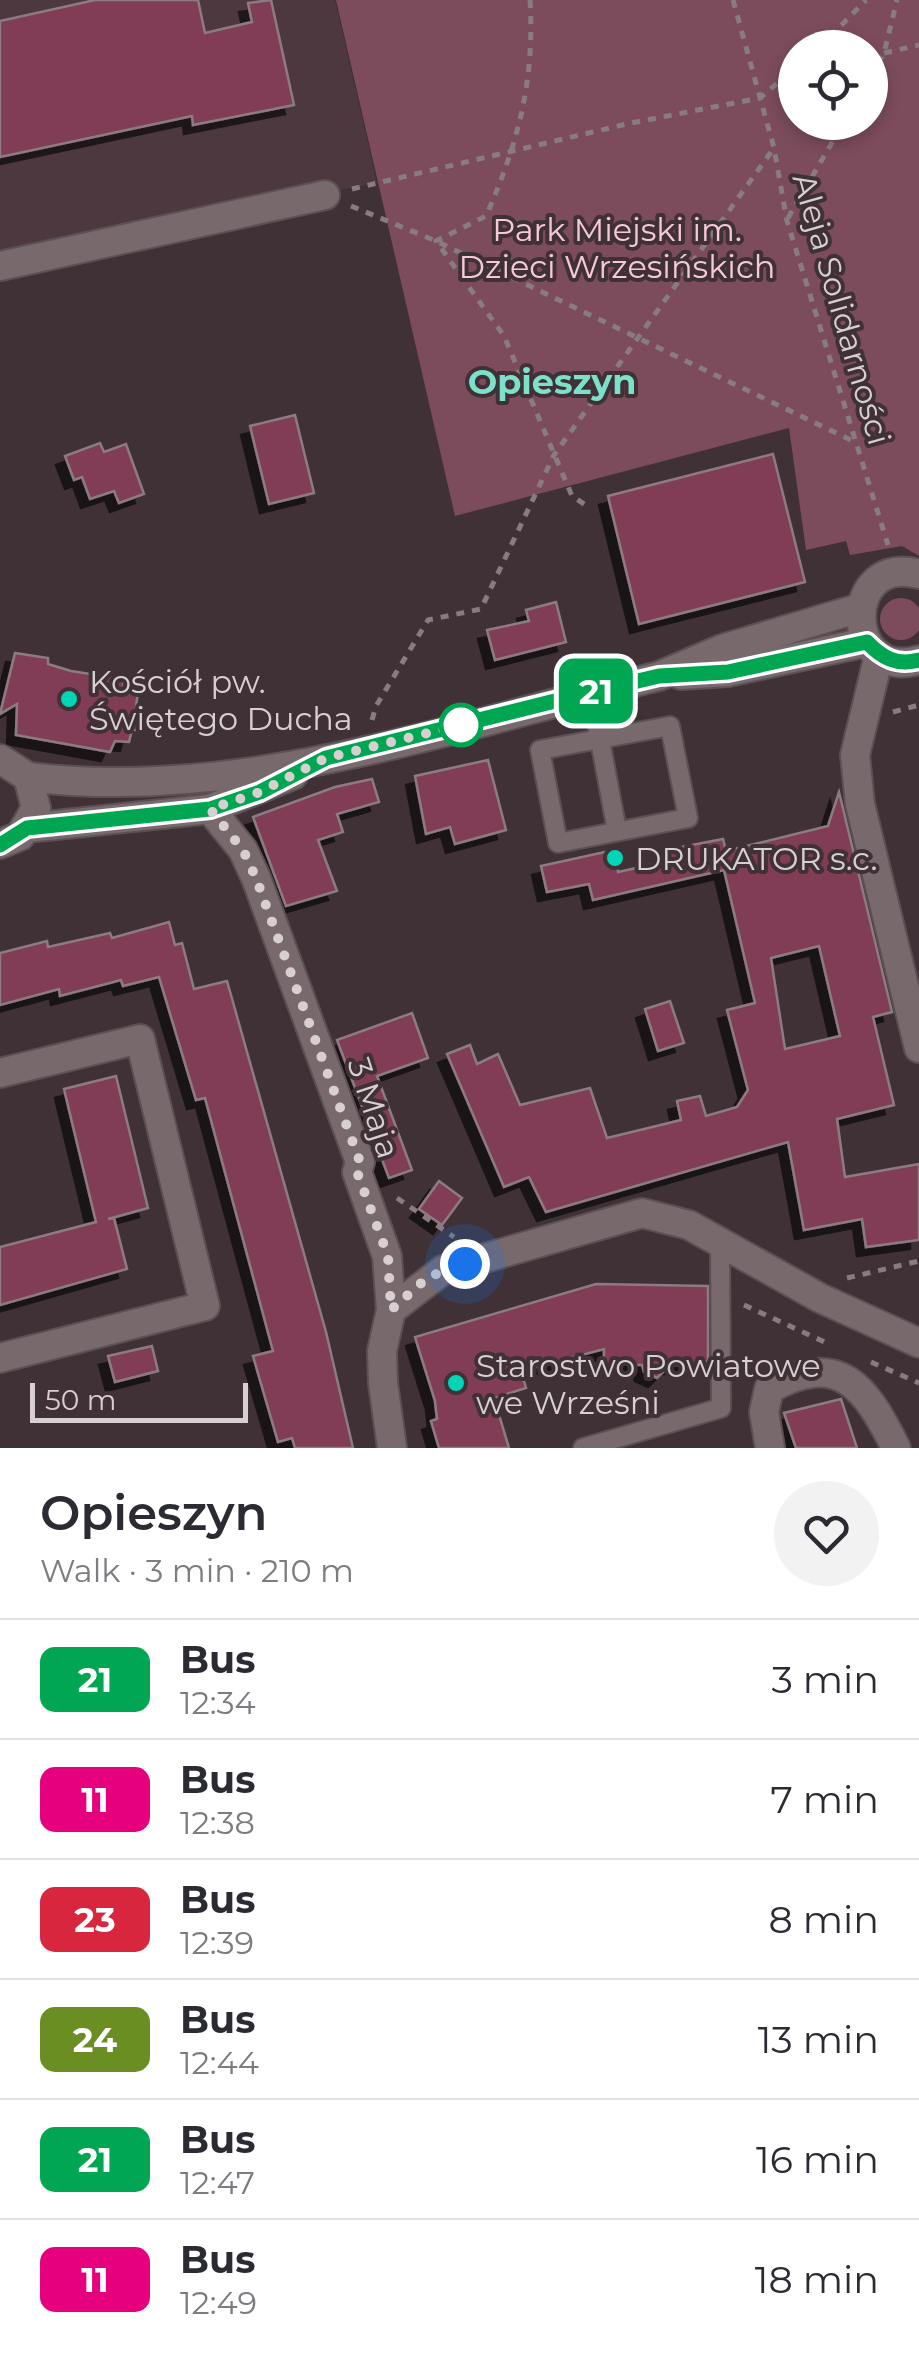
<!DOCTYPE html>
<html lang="en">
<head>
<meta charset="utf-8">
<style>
  body { margin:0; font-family:Montserrat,sans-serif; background:#f2f2f3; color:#2b2b33; height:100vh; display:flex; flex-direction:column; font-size:38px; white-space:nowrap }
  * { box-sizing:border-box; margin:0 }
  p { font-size:32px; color:#7c7c81 }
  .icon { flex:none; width:55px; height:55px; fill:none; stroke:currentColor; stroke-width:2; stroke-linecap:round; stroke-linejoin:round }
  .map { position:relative; height:1448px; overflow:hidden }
  .panel { display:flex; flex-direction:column; background:#fff; flex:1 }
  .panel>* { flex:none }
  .badge { padding:0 20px; border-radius:15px; font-size:35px; line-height:65px }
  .controls { position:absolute; left:778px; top:30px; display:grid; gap:20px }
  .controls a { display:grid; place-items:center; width:110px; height:110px; border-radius:50%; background:#fff; box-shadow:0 5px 15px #0003; font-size:50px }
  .scale { position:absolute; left:30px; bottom:25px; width:218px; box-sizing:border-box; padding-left:10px; border:5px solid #d8cfd2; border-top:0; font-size:28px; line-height:35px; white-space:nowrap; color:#d8cfd2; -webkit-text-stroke:8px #3f3136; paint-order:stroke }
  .you { position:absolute; width:50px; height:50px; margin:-25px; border:8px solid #fff; border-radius:50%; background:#1a73e8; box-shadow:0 0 0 15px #1a73e833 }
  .map>.badge { position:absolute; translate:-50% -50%; box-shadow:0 0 0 5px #fff }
  .round { display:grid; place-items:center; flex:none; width:105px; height:105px; border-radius:52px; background:#f2f2f3 }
  .overview { display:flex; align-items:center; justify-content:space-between; height:170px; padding:0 40px }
  h1 { font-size:48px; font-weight:600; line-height:75px }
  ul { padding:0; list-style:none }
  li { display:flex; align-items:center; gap:30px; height:120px; padding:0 40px; border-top:2px solid #e1e1e2 }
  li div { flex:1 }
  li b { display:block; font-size:38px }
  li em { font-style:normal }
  li .badge { min-width:110px; font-weight:700; text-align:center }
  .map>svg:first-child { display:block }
  .built { fill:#4d383f }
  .green { fill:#7c4c5d; fill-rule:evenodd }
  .building { fill:#823c57; stroke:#8c7c81; stroke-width:2.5; fill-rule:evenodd; filter:url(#shadow) }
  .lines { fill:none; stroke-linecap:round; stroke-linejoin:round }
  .service-casing { stroke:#5b5053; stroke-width:22 }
  .minor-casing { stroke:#5b5053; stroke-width:32 }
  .tertiary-casing { stroke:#5b5053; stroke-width:32 }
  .path { stroke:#887c81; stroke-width:5; stroke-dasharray:8 8; stroke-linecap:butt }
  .service { stroke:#78696d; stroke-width:18 }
  .minor { stroke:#78696d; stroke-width:28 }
  .tertiary { stroke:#78696d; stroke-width:28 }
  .line-casing { stroke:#fff; stroke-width:22 }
  .line { stroke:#00a651; stroke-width:15 }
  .walk { stroke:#d8cfd2; stroke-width:10; stroke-dasharray:0 18 }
  .poi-dot { fill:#02d5b6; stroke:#3f3136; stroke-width:4 }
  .stop-dot { fill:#fff; stroke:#00a651; stroke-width:5 }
  .labels { text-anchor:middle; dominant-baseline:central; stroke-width:8; stroke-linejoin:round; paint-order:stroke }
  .park-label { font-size:32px; fill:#f5c9d7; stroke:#3f3136 }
  .street-label { font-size:32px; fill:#d8cfd2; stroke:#3f3136 }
  .poi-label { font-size:32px; fill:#d8cfd2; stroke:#3f3136; text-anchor:start }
  .neighbourhood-label { font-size:35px; font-weight:bold; fill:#7de0ca; stroke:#3f3136 }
</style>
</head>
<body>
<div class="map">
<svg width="919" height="1448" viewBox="0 0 919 1448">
  <defs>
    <filter id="shadow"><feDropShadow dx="-9" dy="9" stdDeviation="0" flood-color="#0009"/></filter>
  </defs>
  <rect width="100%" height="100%" fill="#3f3136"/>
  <path class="built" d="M0,0H335L377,183L0,255Z"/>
  <g class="green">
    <path d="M336,0H919V556L902,546L850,555L846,541L806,550L789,428L455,516ZM795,48H870V122H795Z"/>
    <circle cx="901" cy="619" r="21"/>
  </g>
  <g class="building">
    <path d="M95,0H198L205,33L252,22L248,3L271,0L294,105L193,125L192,116L0,157V21Z"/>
    <path d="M295,415L314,493L269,504L250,426Z"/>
    <path d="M100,443L104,452L126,444L144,494L119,503L114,491L90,499L82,477L74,480L65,456Z"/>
    <path d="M773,454L805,582L639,624L608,496Z"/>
    <path d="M556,602L566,642L495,660L487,630L529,621L526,610Z"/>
    <path d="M15,653L48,658V664L71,671L123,679L124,694L138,693L136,706L140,707L137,730H132L129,742L115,741L110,752L16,735L17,704L0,714Z"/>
    <path d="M488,760L506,830L455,844L450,827L426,834L415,776Z"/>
    <path d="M372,779L379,802L337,814L343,832L318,840L337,891L286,906L253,817L335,787Z"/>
    <path d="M839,792L892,1012L873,1017L894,1105L837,1119L845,1177L919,1164V1240L866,1247L862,1219L804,1230L788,1142L546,1212L529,1177L504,1187L447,1054L470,1045L477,1064L498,1054L520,1105L590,1088L607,1138L681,1120L677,1101L700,1096L706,1116L737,1107L748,1090L727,1010L755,1003L724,870L593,900L589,884L547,892L541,866L614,850L618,872L668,861L666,850L723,839L726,851L828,826ZM819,946L840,1036L785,1049L771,958Z"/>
    <path d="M169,922L175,945L182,943L194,989L227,981L326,1332L353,1448H295L292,1438L278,1442L253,1356L273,1351L205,1098L196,1100L159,977L123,986L121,980L60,996L59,989L0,1005V953L47,941L48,947L110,933L112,938Z"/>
    <path d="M670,1001L684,1043L658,1051L645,1009Z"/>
    <path d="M412,1013L428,1058L377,1076L412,1170L389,1178L337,1040Z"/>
    <path d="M116,1076L148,1208L108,1219L114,1218L127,1269L0,1305V1247L96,1222L64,1089Z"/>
    <path d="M439,1181L462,1198L442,1225L419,1209Z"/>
    <path d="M596,1284L708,1286V1360L703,1365H670L657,1378L644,1372L642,1365L604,1364V1349L521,1371L526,1388L494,1398L509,1448H439L431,1421L437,1419L435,1401L415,1337Z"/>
    <path d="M152,1346L158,1371L115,1382L108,1356Z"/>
    <path d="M841,1399L857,1448H796L784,1413Z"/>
  </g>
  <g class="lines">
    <g class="service-casing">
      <g id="service">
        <path d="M591,692L617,831"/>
        <path d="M670,726L688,818L558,843L540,750Z"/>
        <path d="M583,1448L721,1408L720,1244"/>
      </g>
    </g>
    <g class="minor-casing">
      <g id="minor">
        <path d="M0,266L325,195"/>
        <path d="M879,655L855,755L860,804L919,1048"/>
        <path d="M210,809L243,850L256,878L360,1162L357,1172L387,1256L391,1310L382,1351L383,1383L392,1448"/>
        <path d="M0,1073L140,1039L205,1306L0,1358"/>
        <path d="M391,1310L443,1270L642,1213L689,1225L820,1298L919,1343"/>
        <path d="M770,1448L764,1412L769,1389C839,1349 866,1387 896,1448"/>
      </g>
    </g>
    <g class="tertiary-casing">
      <g id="tertiary">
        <path d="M919,574C841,553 843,682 919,660"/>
        <path d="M681,675L728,672L867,642"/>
        <path d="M0,759L28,777L36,808L20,836L0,844"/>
        <path d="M28,777C240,803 455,726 659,676L722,649L860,608"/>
        <path d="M27,828L210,809L293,775"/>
      </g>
    </g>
    <g class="path">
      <path d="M530,0C535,80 518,144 486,216L436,241L504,336L572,496L587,506"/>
      <path d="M733,0L774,148L787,221L888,545"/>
      <path d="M819,48L866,0"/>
      <path d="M884,53L919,45"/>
      <path d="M870,77L884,53L897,0"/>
      <path d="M352,189L631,123L760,98L795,68"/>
      <path d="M351,206L436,241L857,443"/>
      <path d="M788,218L844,122"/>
      <path d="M893,712L919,705"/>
      <path d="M372,720L376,706L428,620L481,609L554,455L774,148"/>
      <path d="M397,1198L454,1237"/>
      <path d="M847,1278L919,1261"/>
      <path d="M744,1305L829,1344"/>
      <path d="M871,1362L919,1383"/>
    </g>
    <use href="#service" class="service"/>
    <use href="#minor" class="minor"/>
    <use href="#tertiary" class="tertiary"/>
  </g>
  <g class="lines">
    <g class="line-casing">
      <path id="line" d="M0,845L27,828L210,809L260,792L326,758L591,692L659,676L728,672L867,642C882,658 897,666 919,660"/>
    </g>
    <use href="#line" class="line"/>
    <path class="walk" d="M461,725L326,758L260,792L210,809L243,850L256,878L360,1162L357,1172L388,1256L391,1310L428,1277L465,1264"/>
  </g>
  <g class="poi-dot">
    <circle cx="69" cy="699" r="10"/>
    <circle cx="615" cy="858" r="10"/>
    <circle cx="456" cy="1383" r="10"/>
  </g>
  <circle class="stop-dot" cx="461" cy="725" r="20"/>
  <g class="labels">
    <g class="park-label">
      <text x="617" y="229">Park Miejski im.<tspan x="617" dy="37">Dzieci Wrzesińskich</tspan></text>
    </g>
    <g class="street-label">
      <text transform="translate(842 309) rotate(74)">Aleja Solidarności</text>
      <text transform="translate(374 1108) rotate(72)">3 Maja</text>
    </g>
    <g class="poi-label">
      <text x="89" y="681">Kościół pw.<tspan x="89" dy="37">Świętego Ducha</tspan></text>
      <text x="635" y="858">DRUKATOR s.c.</text>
      <text x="476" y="1365">Starostwo Powiatowe<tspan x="476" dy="37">we Wrześni</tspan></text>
    </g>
    <g class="neighbourhood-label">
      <text x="552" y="381">Opieszyn</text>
    </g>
  </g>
</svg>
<div class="controls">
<a><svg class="icon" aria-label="locate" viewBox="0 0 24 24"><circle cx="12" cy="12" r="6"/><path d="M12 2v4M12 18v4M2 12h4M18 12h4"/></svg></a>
</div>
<div class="scale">50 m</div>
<div class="you" style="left:465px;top:1264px"></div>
<b class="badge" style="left:596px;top:691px;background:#00a651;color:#fff">21</b>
</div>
<section class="panel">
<div class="overview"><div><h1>Opieszyn</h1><p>Walk · 3 min · 210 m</p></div><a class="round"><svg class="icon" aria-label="heart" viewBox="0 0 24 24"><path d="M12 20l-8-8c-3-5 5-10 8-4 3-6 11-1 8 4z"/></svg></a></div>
<ul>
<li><span class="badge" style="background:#00a651;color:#fff">21</span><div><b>Bus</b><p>12:34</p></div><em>3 min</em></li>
<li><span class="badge" style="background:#e6007e;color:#fff">11</span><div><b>Bus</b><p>12:38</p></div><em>7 min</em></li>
<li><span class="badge" style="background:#d7263d;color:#fff">23</span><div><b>Bus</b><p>12:39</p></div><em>8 min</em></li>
<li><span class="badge" style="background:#6b8e23;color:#fff">24</span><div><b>Bus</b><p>12:44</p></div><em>13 min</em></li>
<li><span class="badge" style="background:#00a651;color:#fff">21</span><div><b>Bus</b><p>12:47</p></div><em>16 min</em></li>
<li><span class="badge" style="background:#e6007e;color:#fff">11</span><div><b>Bus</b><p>12:49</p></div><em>18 min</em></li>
</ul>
</section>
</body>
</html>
